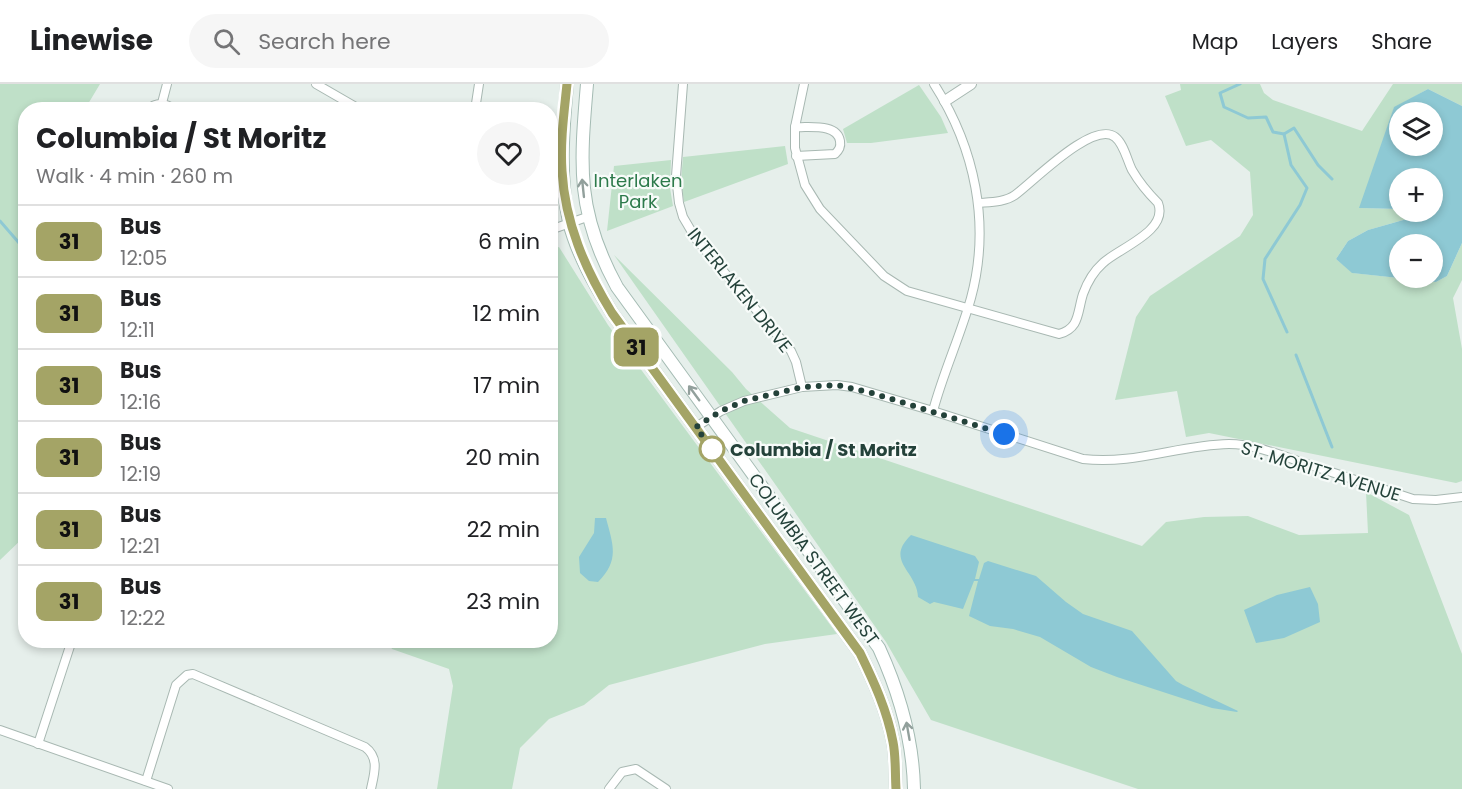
<!DOCTYPE html>
<html lang="en">
<head>
<meta charset="utf-8">
<style>
  body { margin:0; font-family:Poppins,sans-serif; background:#f6f6f6; color:#202124; height:100vh; display:flex; flex-direction:column; font-size:22px; white-space:nowrap }
  * { box-sizing:border-box; margin:0 }
  p { font-size:20px; color:#757577 }
  .icon { flex:none; width:33px; height:33px; fill:none; stroke:currentColor; stroke-width:2; stroke-linecap:round; stroke-linejoin:round }
  .map { position:relative; flex:1; overflow:hidden }
  .details { position:absolute; left:18px; top:18px; width:540px; height:546px; display:flex; flex-direction:column; background:#fff; border-radius:24px; box-shadow:0 3px 9px #0003 }
  .details>* { flex:none }
  .badge { padding:0 12px; border-radius:9px; font-size:21px; line-height:39px }
  .tools { position:absolute; left:1389px; top:18px; display:grid; gap:12px }
  .tools a { display:grid; place-items:center; width:54px; height:54px; border-radius:50%; background:#fff; box-shadow:0 3px 9px #0003; font-size:30px }
  .you { position:absolute; width:30px; height:30px; margin:-15px; border:4px solid #fff; border-radius:50%; background:#1a73e8; box-shadow:0 0 0 9px #1a73e833 }
  .map>.badge { position:absolute; translate:-50% -50%; box-shadow:0 0 0 3px #fff }
  .round { display:grid; place-items:center; flex:none; width:63px; height:63px; border-radius:32px; background:#f6f6f6 }
  .headline { display:flex; align-items:center; justify-content:space-between; height:102px; padding:0 18px }
  h1 { font-size:28px; font-weight:700; line-height:45px }
  ul { padding:0; list-style:none }
  li { display:flex; align-items:center; gap:18px; height:72px; padding:0 18px; border-top:2px solid #e0e0e0 }
  li div { flex:1 }
  li b { display:block; font-size:22px }
  li em { font-style:normal }
  li .badge { min-width:66px; font-weight:700; text-align:center }
  header { display:flex; align-items:center; gap:36px; box-sizing:border-box; height:84px; padding:0 30px; background:#fff; border-bottom:2px solid #e0e0e0 }
  header strong { font-size:28px }
  nav { display:flex; gap:33px; margin-inline-start:auto; font-size:21px }
  .search { width:420px; height:54px; background:#f6f6f6; display:flex; align-items:center; gap:15px; box-sizing:border-box; padding:0 21px; border-radius:33px; color:#757577; font-size:22px }
  .map>svg:first-child { display:block }
  .green { fill:#bfe0c8 }
  .water { fill:#8ec9d4; fill-rule:evenodd }
  .lines { fill:none; stroke-linecap:round; stroke-linejoin:round }
  .stream { stroke:#8ec9d4; stroke-width:3 }
  .minor-casing { stroke:#a8b8b2; stroke-width:10 }
  .tertiary-casing { stroke:#a8b8b2; stroke-width:12 }
  .secondary-casing { stroke:#a4bbb3; stroke-width:14 }
  .minor { stroke:#fff; stroke-width:8 }
  .tertiary { stroke:#fff; stroke-width:10 }
  .secondary { stroke:#fff; stroke-width:12 }
  .oneway { stroke:#92a09c }
  .line-casing { stroke:#fff; stroke-width:14 }
  .line { stroke:#a4a466; stroke-width:9 }
  .walk { stroke:#24423a; stroke-width:6; stroke-dasharray:0 10.8 }
  .stop-dot { fill:#fff; stroke:#a4a466; stroke-width:3 }
  .labels { text-anchor:middle; dominant-baseline:central; stroke-width:4.5; stroke-linejoin:round; paint-order:stroke }
  .park-label { font-size:18px; fill:#2d7a4b; stroke:#f7fbf9 }
  .street-label { font-size:18px; fill:#24423a; stroke:#f7fbf9 }
  .stop-label { font-size:18px; font-weight:bold; fill:#24423a; stroke:#f7fbf9; text-anchor:start }
</style>
</head>
<body>
<header>
<strong>Linewise</strong>
<div class="search"><svg class="icon" aria-label="search" viewBox="0 0 24 24"><circle cx="10" cy="10" r="6"/><path d="M15 15l6 6"/></svg>Search here</div>
<nav><a>Map</a><a>Layers</a><a>Share</a></nav>
</header>
<div class="map">
<svg width="1462" height="705" viewBox="0 0 1462 705">
  <rect width="100%" height="100%" fill="#e6efeb"/>
  <g class="green">
    <path d="M0,0H100L85,25L26,26L25,452L0,476Z"/>
    <path d="M1180,0H1260L1264,9L1273,16L1362,47L1393,0H1462V22L1428,5L1394,24L1360,124L1399,125L1400,128H1413L1418,130L1414,133L1368,146L1348,157L1336,175L1353,189L1436,198L1447,192L1462,159V196L1453,214L1462,265V397L1456,399L1209,349L1186,353L1177,307L1115,316L1136,233L1150,212L1240,152L1253,131L1250,88L1211,56L1186,62L1165,12L1181,6Z"/>
    <path d="M919,1L941,33L948,49L871,59H847L843,45Z"/>
    <path d="M785,62L788,80L684,118L681,97L683,73Z"/>
    <path d="M671,76L670,104L673,122L607,147L614,82Z"/>
    <path d="M559,163L608,241L837,550L765,560L609,601L584,621L549,635L520,664L512,705H437L453,602L449,585L392,565L390,561L378,557L550,556V165Z"/>
    <path d="M614,171L732,288L746,305L790,344L1142,462L1166,438L1204,433L1248,432L1299,451L1368,449L1366,408L1409,431L1462,570V705H1138L931,636L886,558Z"/>
  </g>
  <g class="water">
    <path d="M1428,5L1462,22V159L1447,192L1436,198L1352,189L1336,175L1348,157L1368,146L1414,133L1417,130L1413,128H1432V94H1400L1399,125L1359,124L1394,23ZM1432,28V62H1400V28ZM1400,160H1432V194H1400Z"/>
    <path d="M595,434H606C613,461 620,476 598,498L589,497L580,489L579,473L594,449Z"/>
    <path d="M911,451L975,472L979,478L975,495H979L984,479L988,477L1036,492L1066,518L1083,530L1132,547L1176,597L1183,601L1238,627L1237,628L1212,624L1117,593L1091,583L1040,553L1013,545L990,542L969,532L978,497H974L963,525L934,518L930,520L918,513C917,487 884,477 911,451Z"/>
    <path d="M1310,503L1318,520L1320,538L1284,554L1256,559L1244,526L1277,511Z"/>
  </g>
  <g class="lines">
    <g class="stream">
      <path d="M1240,0L1220,9L1224,23L1248,34L1266,33L1273,48L1284,50L1294,44L1318,81L1332,95"/>
      <path d="M1284,50L1291,81L1307,104L1300,121L1265,175L1263,195L1287,248"/>
      <path d="M0,137L26,167"/>
      <path d="M1296,271L1332,363"/>
    </g>
    <g class="minor-casing">
      <g id="minor">
        <path d="M316,0L361,26"/>
        <path d="M683,0L676,92L679,119L683,133L696,155L791,267L796,278L802,303"/>
        <path d="M804,0L795,43V64L805,101L820,125L884,192L907,207L1059,250C1080,244 1077,229 1083,210C1087,199 1094,187 1103,179C1119,164 1169,147 1158,119C1148,109 1139,98 1132,86C1127,76 1124,60 1115,53C1093,36 1033,98 1015,111C1005,118 991,118 979,119"/>
        <path d="M162,19L167,0"/>
        <path d="M147,26C156,18 165,18 175,26"/>
        <path d="M475,26L479,0"/>
        <path d="M795,43C809,44 837,39 840,57C841,63 839,66 835,70L796,72"/>
        <path d="M550,146L587,133"/>
        <path d="M933,327C943,289 960,253 971,214C991,140 975,64 934,0"/>
        <path d="M696,343L721,327L744,317L802,303L837,301L852,303L933,327L1083,375C1135,381 1178,361 1229,360C1254,360 1280,371 1304,379C1340,391 1377,403 1413,415L1436,416L1462,413"/>
        <path d="M0,646L168,705"/>
        <path d="M38,660L72,556"/>
        <path d="M146,697L176,601L187,591L193,590L365,663C380,674 374,690 371,705"/>
        <path d="M609,705L622,688L636,685L666,705"/>
      </g>
    </g>
    <g class="tertiary-casing">
      <path id="tertiary" d="M945,17L971,0"/>
    </g>
    <g class="secondary-casing">
      <g id="secondary">
        <path d="M567,0C563,47 559,92 569,138C577,170 595,201 612,229L860,569C874,598 887,626 893,658C896,673 895,689 896,705"/>
        <path d="M587,0C580,82 576,128 617,203L879,564C900,610 913,655 914,705"/>
      </g>
    </g>
    <use href="#minor" class="minor"/>
    <use href="#tertiary" class="tertiary"/>
    <use href="#secondary" class="secondary"/>
  </g>
  <defs><path id="oneway-shaft" d="M-6 0H5M1.5-3L5.5 0L1.5 3" fill="none" stroke-width="1.6" stroke-linecap="round" stroke-linejoin="round" transform="scale(1.5)"/></defs>
  <g class="oneway">
    <use href="#oneway-shaft" transform="translate(583 104) rotate(-96)"/>
    <use href="#oneway-shaft" transform="translate(694 309) rotate(-126)"/>
    <use href="#oneway-shaft" transform="translate(908 647) rotate(-100)"/>
  </g>
  <g class="lines">
    <g class="line-casing">
      <path id="line" d="M567,0C564,29 560,58 562,87C565,139 585,185 612,229L860,569C874,598 887,626 893,658C896,673 895,689 896,705"/>
    </g>
    <use href="#line" class="line"/>
    <path class="walk" d="M712,365L716,371L696,343L721,327L744,317L802,303L837,301L872,309L1004,350"/>
  </g>
  <circle class="stop-dot" cx="712" cy="365" r="12"/>
  <g class="labels">
    <g class="park-label">
      <text x="638" y="96">Interlaken<tspan x="638" dy="21">Park</tspan></text>
    </g>
    <g class="street-label">
      <text transform="translate(740 206) rotate(51)">INTERLAKEN DRIVE</text>
      <text transform="translate(1321 387) rotate(17)">ST. MORITZ AVENUE</text>
      <text transform="translate(814 475) rotate(54)">COLUMBIA STREET WEST</text>
    </g>
    <g class="stop-label">
      <text x="730" y="365">Columbia / St Moritz</text>
    </g>
  </g>
</svg>
<div class="tools">
<a><svg class="icon" aria-label="layers" viewBox="0 0 24 24"><path d="M12 4l9 5-9 5-9-5zM3 14l9 5 9-5"/></svg></a>
<a>+</a>
<a>−</a>
</div>
<div class="you" style="left:1004px;top:350px"></div>
<b class="badge" style="left:636px;top:263px;background:#a4a466;color:#111">31</b>
<section class="details">
<div class="headline"><div><h1>Columbia / St Moritz</h1><p>Walk · 4 min · 260 m</p></div><a class="round"><svg class="icon" aria-label="heart" viewBox="0 0 24 24"><path d="M12 20l-8-8c-3-5 5-10 8-4 3-6 11-1 8 4z"/></svg></a></div>
<ul>
<li><span class="badge" style="background:#a4a466;color:#111">31</span><div><b>Bus</b><p>12:05</p></div><em>6 min</em></li>
<li><span class="badge" style="background:#a4a466;color:#111">31</span><div><b>Bus</b><p>12:11</p></div><em>12 min</em></li>
<li><span class="badge" style="background:#a4a466;color:#111">31</span><div><b>Bus</b><p>12:16</p></div><em>17 min</em></li>
<li><span class="badge" style="background:#a4a466;color:#111">31</span><div><b>Bus</b><p>12:19</p></div><em>20 min</em></li>
<li><span class="badge" style="background:#a4a466;color:#111">31</span><div><b>Bus</b><p>12:21</p></div><em>22 min</em></li>
<li><span class="badge" style="background:#a4a466;color:#111">31</span><div><b>Bus</b><p>12:22</p></div><em>23 min</em></li>
</ul>
</section>
</div>
</body>
</html>
